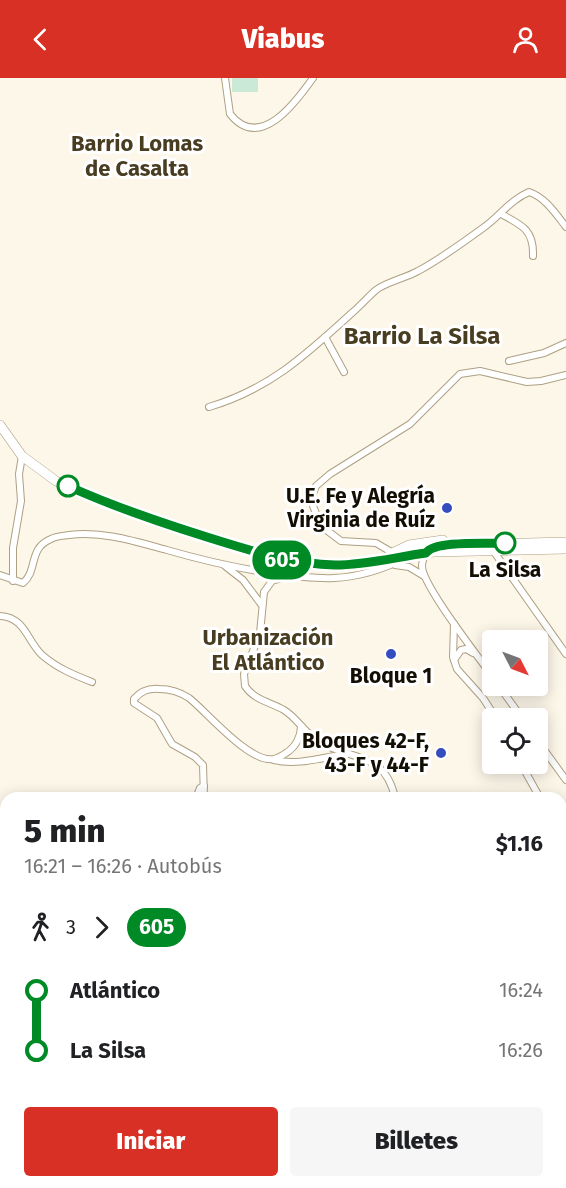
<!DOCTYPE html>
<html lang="es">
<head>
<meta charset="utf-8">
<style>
  body { margin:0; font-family:"Fira Sans",sans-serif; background:#f6f6f6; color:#202124; height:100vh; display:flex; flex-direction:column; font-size:22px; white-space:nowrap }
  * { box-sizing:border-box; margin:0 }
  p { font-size:20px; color:#757577 }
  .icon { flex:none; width:33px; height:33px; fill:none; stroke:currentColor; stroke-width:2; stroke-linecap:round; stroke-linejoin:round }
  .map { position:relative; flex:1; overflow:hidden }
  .details { position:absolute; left:0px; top:714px; width:567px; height:396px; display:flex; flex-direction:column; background:#fff; border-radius:18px 18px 0 0; box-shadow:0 3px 15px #0003 }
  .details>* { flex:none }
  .badge { padding:0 12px; border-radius:20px; font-size:21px; line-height:39px }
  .needle { width:39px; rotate:132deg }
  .fabs { position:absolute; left:482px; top:552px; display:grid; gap:12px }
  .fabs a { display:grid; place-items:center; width:66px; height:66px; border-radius:6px; background:#fff; box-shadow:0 3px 15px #0003; font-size:30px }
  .map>.badge { position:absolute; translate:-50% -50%; box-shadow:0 0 0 3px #fff }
  .legs { display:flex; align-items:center; gap:9px; height:66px; padding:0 24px; font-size:20px }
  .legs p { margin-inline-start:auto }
  .headline { display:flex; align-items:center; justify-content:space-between; height:102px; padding:0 24px }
  h1 { font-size:33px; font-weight:800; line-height:45px }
  .cta { display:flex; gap:12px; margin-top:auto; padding:12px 24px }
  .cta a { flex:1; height:69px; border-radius:6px; background:#d93025; color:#fff; font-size:24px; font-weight:800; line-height:69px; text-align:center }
  .cta a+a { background:#f6f6f6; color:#202124 }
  ul { padding:0 24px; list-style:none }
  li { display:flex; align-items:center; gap:21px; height:60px; font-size:22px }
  li i { display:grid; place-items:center; width:9px; height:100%; margin:0 8px; background:currentColor }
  li i::after { content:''; width:15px; height:15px; margin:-8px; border:4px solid; border-radius:50%; background:#fff }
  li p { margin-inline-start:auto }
  li:first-child i { background:linear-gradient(#0000 50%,currentColor 0) }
  li:last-child i { background:linear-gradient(currentColor 50%,#0000 0) }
  header { display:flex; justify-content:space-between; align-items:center; height:78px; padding:0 24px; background:#d93025; color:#fff; font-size:27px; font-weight:800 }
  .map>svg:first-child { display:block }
  .green { fill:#cae9d6 }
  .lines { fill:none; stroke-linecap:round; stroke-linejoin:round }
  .minor-casing { stroke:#aea082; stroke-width:8 }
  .secondary-casing { stroke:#aea082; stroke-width:10 }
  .minor { stroke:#fff; stroke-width:6 }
  .secondary { stroke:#fff; stroke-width:9 }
  .line-1-casing { stroke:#fff; stroke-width:14 }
  .line-1 { stroke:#008a26; stroke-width:9 }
  .stop-1-dot { fill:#fff; stroke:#008a26; stroke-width:3 }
  .poi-dot { fill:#364dbf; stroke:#fff; stroke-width:2 }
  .labels { text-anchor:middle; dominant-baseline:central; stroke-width:6; stroke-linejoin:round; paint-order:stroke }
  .poi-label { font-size:21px; font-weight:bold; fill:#130e04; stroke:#fff; text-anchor:end }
  .stop-label { font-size:21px; font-weight:bold; fill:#130e04; stroke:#fff }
  .neighbourhood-label { font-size:22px; font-weight:bold; fill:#483c21; stroke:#fff }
  .quarter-label { font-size:24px; font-weight:bold; fill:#483c21; stroke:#fff }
</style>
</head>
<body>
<header><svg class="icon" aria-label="back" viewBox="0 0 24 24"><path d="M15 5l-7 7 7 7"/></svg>Viabus<svg class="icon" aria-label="person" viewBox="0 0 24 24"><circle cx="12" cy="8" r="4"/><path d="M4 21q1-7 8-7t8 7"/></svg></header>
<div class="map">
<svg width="566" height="1110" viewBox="0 0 566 1110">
  <rect width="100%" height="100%" fill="#fdf7ea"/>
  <g class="green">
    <rect x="232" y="0" width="26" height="14"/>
    <path d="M566,846V938L561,940V847Z"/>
  </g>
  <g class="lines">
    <g class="minor-casing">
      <g id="minor">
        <path d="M225,0L230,36C260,74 296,24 313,0"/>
        <path d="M501,136C522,147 534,152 533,178"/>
        <path d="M325,259L344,294"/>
        <path d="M509,283L544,275L566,265"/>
        <path d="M209,329C270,311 307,276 353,234C361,227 368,219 376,212C386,204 406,200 418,193C441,181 462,165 483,150C499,139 510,122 529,114C545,119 556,136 566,149"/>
        <path d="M492,471L566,576"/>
        <path d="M393,475L376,465L341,463L325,451L318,441L312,425V418L316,408L330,396L410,346L460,296L480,293L527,304L541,303L566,297"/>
        <path d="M426,475C424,479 422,484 422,488C422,507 478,578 492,598"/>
        <path d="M395,487L409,489L424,498"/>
        <path d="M225,488L243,502L261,526"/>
        <path d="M0,497L23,505C38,493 28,470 51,461C56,458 63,458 69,457C104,453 134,463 167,472C208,484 250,493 293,498C306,499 321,501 334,500C361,499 384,491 408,479"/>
        <path d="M285,499L272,503L264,514L260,555L244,596L245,608C254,622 270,624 284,632C297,640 305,655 318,663C349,683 385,672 395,720"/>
        <path d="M13,503V470L21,423L19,396L22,378"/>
        <path d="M0,538C25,539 27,563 42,577C57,590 74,597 92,604"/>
        <path d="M454,546L453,579L457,591L483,620L496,640"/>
        <path d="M454,582L461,572L466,571L473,575"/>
        <path d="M499,608L522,640"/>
        <path d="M537,662L566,702"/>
        <path d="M274,682C298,688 323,679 347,676"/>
        <path d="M521,686L540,720"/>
        <path d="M196,720L200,710L204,708"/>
        <path d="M204,720L203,687L195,679L172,666L157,640L134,625V621C141,613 148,610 159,611C169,611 180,614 189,620C207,634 250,686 274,681C278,680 283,677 286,675C296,669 301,658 301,648"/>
        <path d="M561,765L566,778"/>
        <path d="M0,889L6,882"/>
        <path d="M0,990L6,996"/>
        <path d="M0,1007C8,1018 0,1029 4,1041"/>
        <path d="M102,1104L105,1110"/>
        <path d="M375,1104L381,1110"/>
        <path d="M124,1110L130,1104"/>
        <path d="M220,1110L228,1104"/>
        <path d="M252,1110L260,1104"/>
        <path d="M450,1110L457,1104"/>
      </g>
    </g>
    <g class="secondary-casing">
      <g id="secondary">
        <path d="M0,347L22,378L56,403L101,423L159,445L276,481L308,485L341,487L364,485L399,478L434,474L566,471"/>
        <path d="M429,471L451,467L566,464"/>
        <path d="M390,476L409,467L443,462"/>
      </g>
    </g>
    <use href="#minor" class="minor"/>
    <use href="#secondary" class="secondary"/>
  </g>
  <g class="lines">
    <g class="line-1-casing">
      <path id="line-1" d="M68,408C114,429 162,445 210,460C252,473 291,486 335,487C366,487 396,479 426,475C435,462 488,466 505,465"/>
    </g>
    <use href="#line-1" class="line-1"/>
  </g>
  <g class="stop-1-dot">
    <circle cx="68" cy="408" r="10"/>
    <circle cx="505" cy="465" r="10"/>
  </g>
  <g class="poi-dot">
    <circle cx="447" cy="430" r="6"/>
    <circle cx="391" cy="576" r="6"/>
    <circle cx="441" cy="675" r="6"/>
  </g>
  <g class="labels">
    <g class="poi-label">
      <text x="435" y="418">U.E. Fe y Alegría<tspan x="435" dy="24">Virginia de Ruíz</tspan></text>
      <text x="391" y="598" text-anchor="middle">Bloque 1</text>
      <text x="429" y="663">Bloques 42-F,<tspan x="429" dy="24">43-F y 44-F</tspan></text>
    </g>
    <g class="stop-label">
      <text x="505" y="492">La Silsa</text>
    </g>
    <g class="neighbourhood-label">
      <text x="137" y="65">Barrio Lomas<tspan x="137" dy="25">de Casalta</tspan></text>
      <text x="268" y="559">Urbanización<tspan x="268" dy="25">El Atlántico</tspan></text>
    </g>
    <g class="quarter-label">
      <text x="422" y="258">Barrio La Silsa</text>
    </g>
  </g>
</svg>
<div class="fabs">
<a><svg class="needle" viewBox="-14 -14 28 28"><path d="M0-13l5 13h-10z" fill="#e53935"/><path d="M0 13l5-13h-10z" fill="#757577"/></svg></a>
<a><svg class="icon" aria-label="locate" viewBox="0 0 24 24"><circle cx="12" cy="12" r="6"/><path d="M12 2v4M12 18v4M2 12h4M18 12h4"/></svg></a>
</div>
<b class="badge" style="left:282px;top:482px;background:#008a26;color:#fff">605</b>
<section class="details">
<div class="headline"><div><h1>5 min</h1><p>16:21 – 16:26 · Autobús</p></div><b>$1.16</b></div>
<div class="legs"><svg class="icon" aria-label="walk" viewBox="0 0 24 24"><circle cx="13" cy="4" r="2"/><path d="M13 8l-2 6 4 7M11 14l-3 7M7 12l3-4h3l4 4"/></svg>3<svg class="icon" aria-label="forward" viewBox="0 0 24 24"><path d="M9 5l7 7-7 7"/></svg><b class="badge" style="background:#008a26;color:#fff">605</b></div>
<ul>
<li><i style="color:#008a26"></i><b>Atlántico</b><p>16:24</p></li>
<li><i style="color:#008a26"></i><b>La Silsa</b><p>16:26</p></li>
</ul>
<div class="cta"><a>Iniciar</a><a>Billetes</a></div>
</section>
</div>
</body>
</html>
